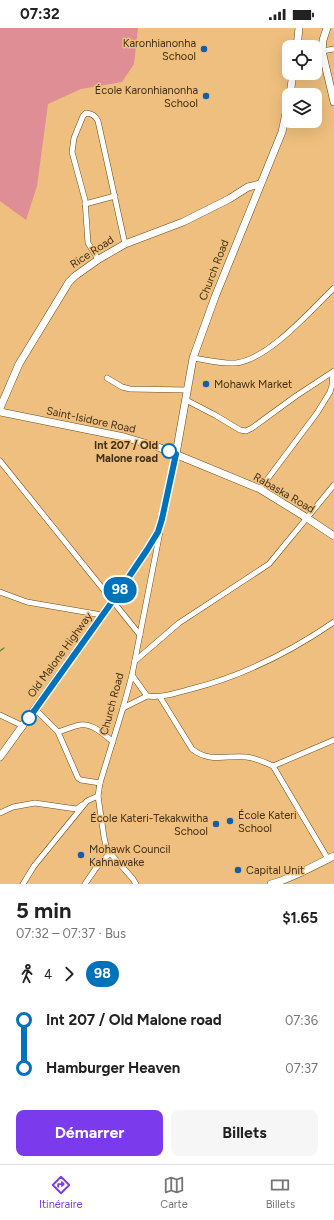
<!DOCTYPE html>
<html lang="fr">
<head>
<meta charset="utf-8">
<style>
  body { margin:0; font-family:Figtree,sans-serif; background:#f6f6f6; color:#222; height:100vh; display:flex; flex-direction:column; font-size:15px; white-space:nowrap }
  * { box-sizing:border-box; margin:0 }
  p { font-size:13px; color:#767676 }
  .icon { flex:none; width:22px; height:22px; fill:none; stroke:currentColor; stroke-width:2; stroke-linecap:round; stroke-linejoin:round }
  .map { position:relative; height:856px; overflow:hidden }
  .details { display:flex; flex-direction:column; background:#fff; flex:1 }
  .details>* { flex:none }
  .badge { padding:0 8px; border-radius:13px; font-size:14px; line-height:26px }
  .controls { position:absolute; left:282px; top:12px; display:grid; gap:8px }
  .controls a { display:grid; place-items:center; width:40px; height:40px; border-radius:8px; background:#fff; box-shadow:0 4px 16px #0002; font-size:20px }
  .map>.badge { position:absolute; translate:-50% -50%; box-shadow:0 0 0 2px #fff }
  .legs { display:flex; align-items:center; gap:6px; height:44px; padding:0 16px; font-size:13px }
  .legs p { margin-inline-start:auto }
  .head { display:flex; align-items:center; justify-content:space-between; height:68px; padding:0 16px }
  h1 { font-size:22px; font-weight:700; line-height:30px }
  .action { display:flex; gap:8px; margin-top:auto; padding:8px 16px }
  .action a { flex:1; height:46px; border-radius:8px; background:#7c3aed; color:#fff; font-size:16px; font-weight:700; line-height:46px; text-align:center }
  .action a+a { background:#f6f6f6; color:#222 }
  ul { padding:0 16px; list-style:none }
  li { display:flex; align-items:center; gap:14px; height:48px; font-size:15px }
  li i { display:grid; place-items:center; width:6px; height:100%; margin:0 5px; background:currentColor }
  li i::after { content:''; width:10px; height:10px; margin:-5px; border:3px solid; border-radius:50%; background:#fff }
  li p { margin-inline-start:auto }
  li:first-child i { background:linear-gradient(#0000 50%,currentColor 0) }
  li:last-child i { background:linear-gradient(currentColor 50%,#0000 0) }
  .status { display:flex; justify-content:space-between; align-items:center; height:28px; padding:0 20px; background:#fff; direction:ltr }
  .status svg { height:11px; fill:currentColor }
  .tabs { display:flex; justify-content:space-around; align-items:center; height:56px; border-top:1px solid #e0e0e0; background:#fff; font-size:11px; color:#767676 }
  .tabs a { display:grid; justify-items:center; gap:2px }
  .tabs .active { color:#7c3aed }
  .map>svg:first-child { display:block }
  .green { fill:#df8e95 }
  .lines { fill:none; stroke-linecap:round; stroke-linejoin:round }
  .stream { stroke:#6a8447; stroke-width:1.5 }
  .street-casing { stroke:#6b4b18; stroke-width:6 }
  .secondary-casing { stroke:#6b4b18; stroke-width:8 }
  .street { stroke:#fff; stroke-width:5 }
  .secondary { stroke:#fff; stroke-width:7 }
  .line-1-casing { stroke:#fff; stroke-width:9 }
  .line-1 { stroke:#0072bc; stroke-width:6 }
  .poi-dot { fill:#125dac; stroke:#eebf7e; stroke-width:1.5 }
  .stop-1-dot { fill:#fff; stroke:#0072bc; stroke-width:2 }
  .labels { text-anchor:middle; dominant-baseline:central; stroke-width:3; stroke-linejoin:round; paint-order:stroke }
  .poi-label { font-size:11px; fill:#422f14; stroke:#eebf7e; text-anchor:start }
  .street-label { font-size:11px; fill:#422f14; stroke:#eebf7e }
  .stop-label { font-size:11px; font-weight:bold; fill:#422f14; stroke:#eebf7e; text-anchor:end }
</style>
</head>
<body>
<div class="status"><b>07:32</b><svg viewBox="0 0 49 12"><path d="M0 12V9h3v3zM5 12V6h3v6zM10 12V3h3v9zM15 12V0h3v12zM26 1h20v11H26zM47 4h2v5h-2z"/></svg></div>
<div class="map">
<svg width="334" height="856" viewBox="0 0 334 856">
  <rect width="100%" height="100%" fill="#eebf7e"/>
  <path class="green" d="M0,0H138L134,36L122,54L81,61L48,76L37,158L26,192L0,173Z"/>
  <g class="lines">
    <path class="stream" d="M0,623L4,620"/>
    <g class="street-casing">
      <g id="street">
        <path d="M322,23L334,21"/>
        <path d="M85,176L115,168"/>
        <path d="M98,231L88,215L85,172L72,124L74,110L83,88L86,85C92,86 95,87 98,93L125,216"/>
        <path d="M193,330C207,332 222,336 236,335C269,331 310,283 334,260"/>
        <path d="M107,350L122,359L130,361L187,362"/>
        <path d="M186,372L215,387L240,402L246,403L252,400L296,368L334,343"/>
        <path d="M0,433L140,607"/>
        <path d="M260,461L317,385L330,364L332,357L333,344"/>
        <path d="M0,564L27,574L102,587"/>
        <path d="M135,633L179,595L269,536L334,457"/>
        <path d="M132,647L147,668C162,670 176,665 191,661C243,648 290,624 334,594"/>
        <path d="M160,669L192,721C209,735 227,727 246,729C256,730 264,734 273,738"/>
        <path d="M123,680L147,668"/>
        <path d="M35,681L58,704L78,750L81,752L100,755"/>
        <path d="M0,687L23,698"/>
        <path d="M58,704C65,702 73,698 80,697C92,695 104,706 113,714"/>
        <path d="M273,738L328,831"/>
        <path d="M273,738L334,712"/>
        <path d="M0,785L13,779L35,775L69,780L77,781L82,777"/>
        <path d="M23,856L34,838L87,773L98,768"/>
        <path d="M85,856L96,840L110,825"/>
        <path d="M136,856L133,851L110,825L106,818L104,809L98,768L100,755L123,680L132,647L160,504"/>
      </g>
    </g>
    <g class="secondary-casing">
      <g id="secondary">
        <path d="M327,0L323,12L322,23L334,74"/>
        <path d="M297,19L299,0"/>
        <path d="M290,67L293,45"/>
        <path d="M0,380L19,336L69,254L75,248L99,231L125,216L183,194L229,171L248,159L260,156"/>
        <path d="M0,384L124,409L158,419L260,461L307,490L334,508"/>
        <path d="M0,729L112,574L147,522L158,504L162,491L176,426L193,330L215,269L282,104L289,71"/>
        <path d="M271,856C294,850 313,838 334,828"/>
      </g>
    </g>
    <use href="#street" class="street"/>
    <use href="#secondary" class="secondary"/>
  </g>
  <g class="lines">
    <g class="line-1-casing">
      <path id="line-1" d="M29,690L112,574L147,522L158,504L162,491L176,426L169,423"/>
    </g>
    <use href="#line-1" class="line-1"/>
  </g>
  <g class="poi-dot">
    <circle cx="204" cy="21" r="4"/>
    <circle cx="206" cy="68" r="4"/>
    <circle cx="206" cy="356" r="4"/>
    <circle cx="230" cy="793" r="4"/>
    <circle cx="216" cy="796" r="4"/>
    <circle cx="81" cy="827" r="4"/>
    <circle cx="238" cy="842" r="4"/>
  </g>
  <g class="stop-1-dot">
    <circle cx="169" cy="423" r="7"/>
    <circle cx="29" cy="690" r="7"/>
  </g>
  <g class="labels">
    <g class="poi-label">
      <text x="196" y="15" text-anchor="end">Karonhianonha<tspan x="196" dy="13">School</tspan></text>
      <text x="198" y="62" text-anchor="end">École Karonhianonha<tspan x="198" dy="13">School</tspan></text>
      <text x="214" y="356">Mohawk Market</text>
      <text x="238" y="787">École Kateri<tspan x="238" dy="13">School</tspan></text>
      <text x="208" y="790" text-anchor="end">École Kateri-Tekakwitha<tspan x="208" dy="13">School</tspan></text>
      <text x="89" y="821">Mohawk Council<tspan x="89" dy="13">Kahnawake</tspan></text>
      <text x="246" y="842">Capital Unit</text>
    </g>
    <g class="street-label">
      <text transform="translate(92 224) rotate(-33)">Rice Road</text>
      <text transform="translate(214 242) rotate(-69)">Church Road</text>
      <text transform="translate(91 392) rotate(12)">Saint-Isidore Road</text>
      <text transform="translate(284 465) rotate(30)">Rabaska Road</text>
      <text transform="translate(60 627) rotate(-54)">Old Malone Highway</text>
      <text transform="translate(112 676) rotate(-75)">Church Road</text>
    </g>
    <g class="stop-label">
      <text x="158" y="417">Int 207 / Old<tspan x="158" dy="13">Malone road</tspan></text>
    </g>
  </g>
</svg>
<div class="controls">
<a><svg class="icon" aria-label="locate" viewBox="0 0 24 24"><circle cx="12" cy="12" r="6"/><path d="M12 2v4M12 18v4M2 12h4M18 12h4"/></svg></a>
<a><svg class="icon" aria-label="layers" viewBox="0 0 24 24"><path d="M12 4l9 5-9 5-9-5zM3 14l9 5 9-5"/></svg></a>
</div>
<b class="badge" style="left:120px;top:562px;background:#0072bc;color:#fff">98</b>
</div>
<section class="details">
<div class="head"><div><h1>5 min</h1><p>07:32 – 07:37 · Bus</p></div><b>$1.65</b></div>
<div class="legs"><svg class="icon" aria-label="walk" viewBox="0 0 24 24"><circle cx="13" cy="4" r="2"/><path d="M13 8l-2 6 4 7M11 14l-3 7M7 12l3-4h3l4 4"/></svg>4<svg class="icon" aria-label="forward" viewBox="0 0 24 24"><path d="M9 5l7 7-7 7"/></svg><b class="badge" style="background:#0072bc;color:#fff">98</b></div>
<ul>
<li><i style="color:#0072bc"></i><b>Int 207 / Old Malone road</b><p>07:36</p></li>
<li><i style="color:#0072bc"></i><b>Hamburger Heaven</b><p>07:37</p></li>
</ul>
<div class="action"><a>Démarrer</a><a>Billets</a></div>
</section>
<nav class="tabs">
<a class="active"><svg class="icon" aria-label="directions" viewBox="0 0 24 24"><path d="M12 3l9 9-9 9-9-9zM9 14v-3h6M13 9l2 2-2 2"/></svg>Itinéraire</a>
<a><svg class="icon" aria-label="map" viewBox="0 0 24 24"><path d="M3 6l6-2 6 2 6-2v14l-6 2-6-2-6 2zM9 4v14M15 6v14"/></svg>Carte</a>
<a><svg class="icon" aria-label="tickets" viewBox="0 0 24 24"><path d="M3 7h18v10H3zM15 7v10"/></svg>Billets</a>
</nav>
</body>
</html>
